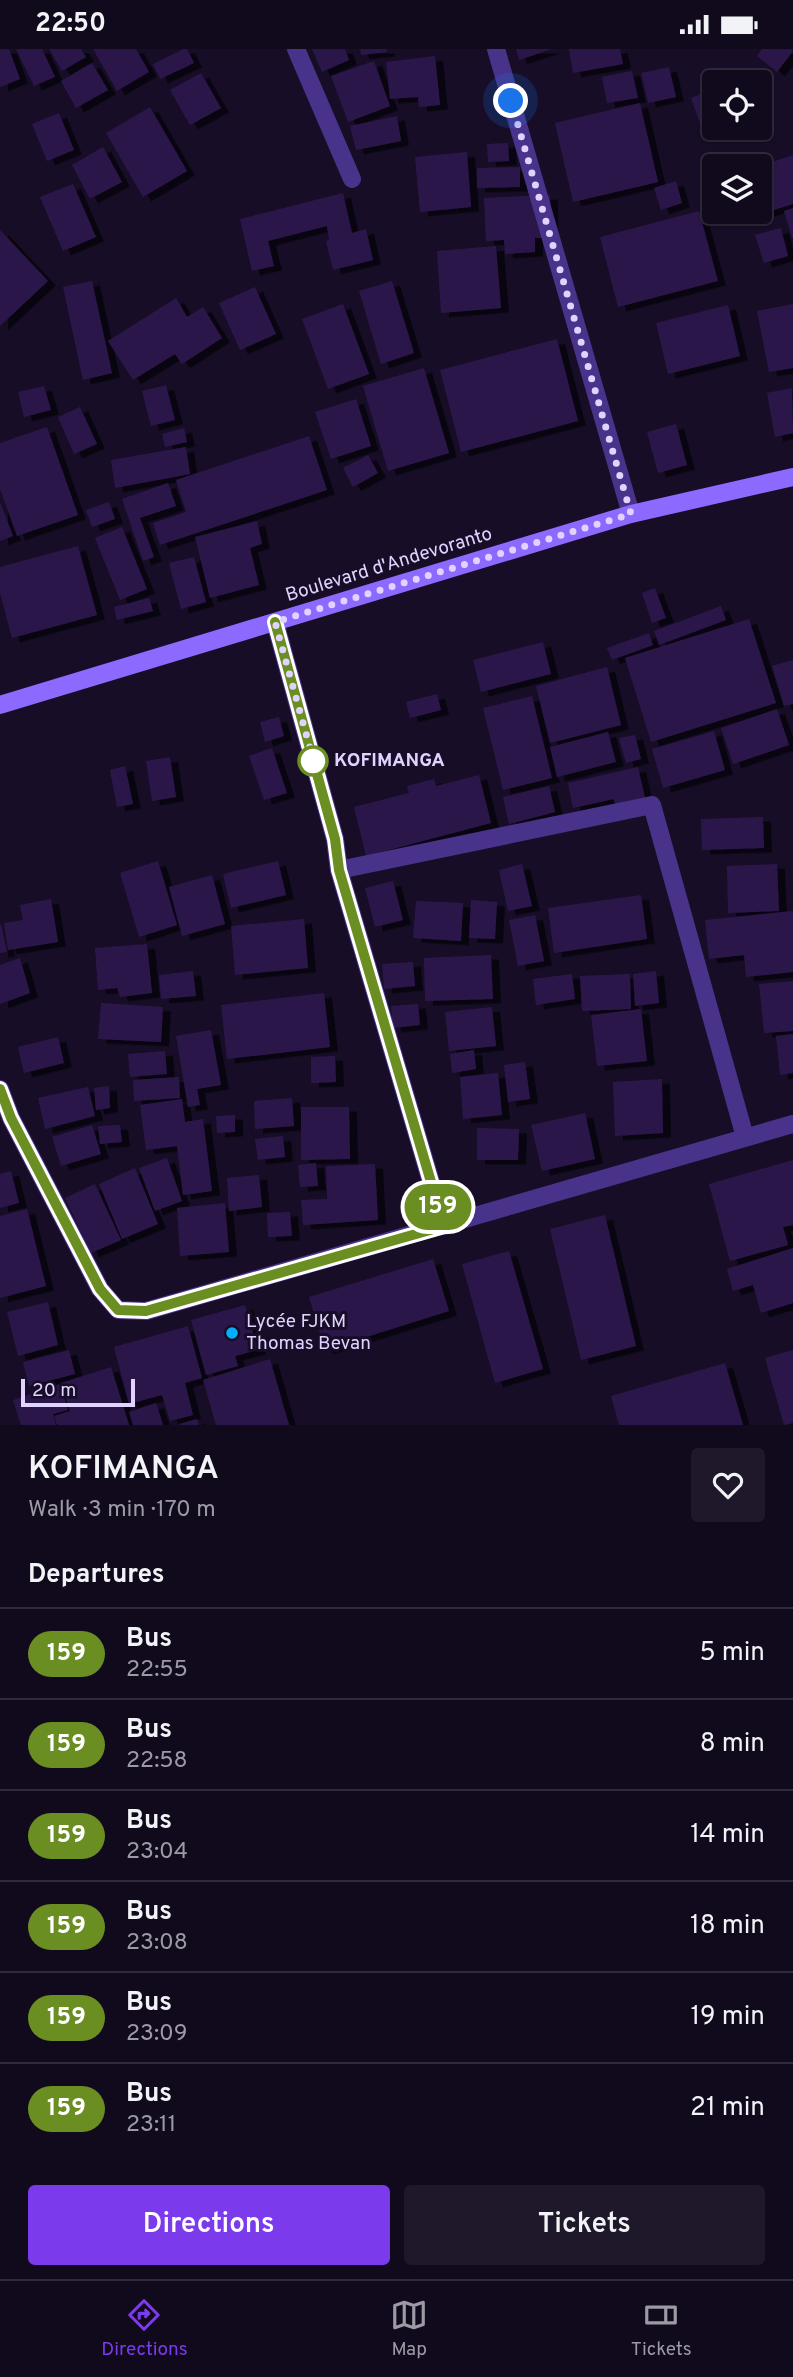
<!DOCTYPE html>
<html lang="en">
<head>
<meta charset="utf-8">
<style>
  body { margin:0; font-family:Overpass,sans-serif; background:#1e182a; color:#f1f3f6; height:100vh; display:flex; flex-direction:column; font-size:26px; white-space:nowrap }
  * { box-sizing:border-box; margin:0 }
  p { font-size:23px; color:#9c9aa4 }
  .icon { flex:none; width:38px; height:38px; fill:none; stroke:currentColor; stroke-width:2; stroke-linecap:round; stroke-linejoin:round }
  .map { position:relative; height:1376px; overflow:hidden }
  .side { display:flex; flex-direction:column; background:#110a1d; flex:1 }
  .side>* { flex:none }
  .badge { padding:0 14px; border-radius:23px; font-size:24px; line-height:46px }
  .fabs { position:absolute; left:702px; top:21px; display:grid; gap:14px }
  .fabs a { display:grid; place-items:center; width:70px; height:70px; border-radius:7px; background:#110a1d; box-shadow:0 2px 5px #0004,0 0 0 2px #302b3b; font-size:35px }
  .scale { position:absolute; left:21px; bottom:18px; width:114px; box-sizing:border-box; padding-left:7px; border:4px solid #e1d3ff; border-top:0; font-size:19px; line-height:24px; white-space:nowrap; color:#e1d3ff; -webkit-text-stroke:5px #170d27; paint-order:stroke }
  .you { position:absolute; width:35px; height:35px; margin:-18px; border:5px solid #fff; border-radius:50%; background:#1a73e8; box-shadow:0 0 0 10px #1a73e833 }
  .map>.badge { position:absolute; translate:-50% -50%; box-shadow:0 0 0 4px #fff }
  h2 { padding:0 28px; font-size:26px; line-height:63px }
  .round { display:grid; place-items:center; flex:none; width:74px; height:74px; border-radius:7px; background:#1e182a }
  .headline { display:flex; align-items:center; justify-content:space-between; height:119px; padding:0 28px }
  h1 { font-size:33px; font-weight:600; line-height:52px }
  .button { display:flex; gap:14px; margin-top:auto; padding:14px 28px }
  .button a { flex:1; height:80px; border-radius:7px; background:#7c3aed; color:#fff; font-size:28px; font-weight:600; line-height:80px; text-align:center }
  .button a+a { background:#1e182a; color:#f1f3f6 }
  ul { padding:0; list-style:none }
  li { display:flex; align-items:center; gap:21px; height:91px; padding:0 28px; border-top:2px solid #302b3b }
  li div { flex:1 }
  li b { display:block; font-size:26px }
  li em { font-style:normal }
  li .badge { min-width:77px; font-weight:700; text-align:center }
  .status { display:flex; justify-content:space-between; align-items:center; height:49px; padding:0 35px; background:#110a1d; direction:ltr }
  .status svg { height:19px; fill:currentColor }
  .tab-bar { display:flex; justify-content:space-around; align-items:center; height:98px; border-top:2px solid #302b3b; background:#110a1d; font-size:19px; color:#9c9aa4 }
  .tab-bar a { display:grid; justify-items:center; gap:4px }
  .tab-bar .active { color:#7c3aed }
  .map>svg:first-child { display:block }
  .building { fill:#2c174a; filter:url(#shadow) }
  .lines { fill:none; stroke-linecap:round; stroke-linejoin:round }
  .minor { stroke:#49338a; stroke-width:18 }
  .secondary { stroke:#8c6aff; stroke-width:18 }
  .line-casing { stroke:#fff; stroke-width:16 }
  .line { stroke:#6b8e23; stroke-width:10 }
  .walk { stroke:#e1d3ff; stroke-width:7; stroke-dasharray:0 12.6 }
  .stop-dot { fill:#fff; stroke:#6b8e23; stroke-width:3.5 }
  .poi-dot { fill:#00b0fe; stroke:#170d27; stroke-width:2.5 }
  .labels { text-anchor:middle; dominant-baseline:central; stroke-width:6; stroke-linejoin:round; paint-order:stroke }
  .street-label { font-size:19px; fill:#e1d3ff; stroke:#170d27 }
  .stop-label { font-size:19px; font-weight:bold; fill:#e1d3ff; stroke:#170d27; text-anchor:start }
  .poi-label { font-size:19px; fill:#e1d3ff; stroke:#170d27; text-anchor:start }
</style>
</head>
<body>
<div class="status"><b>22:50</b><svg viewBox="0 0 49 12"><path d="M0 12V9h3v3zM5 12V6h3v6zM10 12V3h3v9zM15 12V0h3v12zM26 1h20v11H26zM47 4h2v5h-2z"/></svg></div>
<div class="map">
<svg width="793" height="1376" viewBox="0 0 793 1376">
  <defs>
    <filter id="shadow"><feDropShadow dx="8" dy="4.5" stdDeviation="0" flood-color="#0009"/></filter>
  </defs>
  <rect width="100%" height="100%" fill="#170d27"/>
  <g class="building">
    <path d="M0,0H9L20,30L0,38Z"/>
    <path d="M16,0H42L55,28L34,37Z"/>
    <path d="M49,0H81L86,8L62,22Z"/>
    <path d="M93,0H136L149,23L117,42Z"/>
    <path d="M184,0H187L194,14L160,30L153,15Z"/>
    <path d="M312,0H345L349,11L322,23Z"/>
    <path d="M360,0H387V3L361,6Z"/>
    <path d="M516,0H552L519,11Z"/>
    <path d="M569,0H620L623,15L573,24Z"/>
    <path d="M762,0H791L793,2L777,23L757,7Z"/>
    <path d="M435,7L440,56L419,58L418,48L390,50L386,13Z"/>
    <path d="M374,12L390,57L348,73L331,27Z"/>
    <path d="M92,14L108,41L76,59L61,32Z"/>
    <path d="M669,18L676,48L648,54L641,24Z"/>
    <path d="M632,22L638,49L607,54L602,28Z"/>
    <path d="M201,24L221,59L190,76L170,41Z"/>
    <path d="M714,40V76L702,80L691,49Z"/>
    <path d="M640,54L658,133L573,153L555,74Z"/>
    <path d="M150,58L187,122L143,148L106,84Z"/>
    <path d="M59,64L74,101L47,112L32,75Z"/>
    <path d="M397,67L401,92L356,101L350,77Z"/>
    <path d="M508,94L509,112L488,113L487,95Z"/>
    <path d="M103,98L122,133L90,150L72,116Z"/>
    <path d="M467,103L471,158L420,163L415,108Z"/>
    <path d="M793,106V155L748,169L746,163H760V117Z"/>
    <path d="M520,118V138L477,139V119Z"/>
    <path d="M676,132L682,154L661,161L654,139Z"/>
    <path d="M73,135L96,188L63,202L40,148Z"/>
    <path d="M343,144L352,184L366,180L373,211L333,221L326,192L329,191L327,177L268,192L274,217L252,222L240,170Z"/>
    <path d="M550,146L551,189H535V203L505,205L504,191L486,192L484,149Z"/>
    <path d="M793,159V189H792L784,162Z"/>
    <path d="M699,162L718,232L618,258L600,188Z"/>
    <path d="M781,179L788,207L764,214L755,186Z"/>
    <path d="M0,181L48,232L0,277Z"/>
    <path d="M496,197L501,259L441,264L437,202Z"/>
    <path d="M92,232L112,324L83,331L63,238Z"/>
    <path d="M392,232L414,304L381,315L359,242Z"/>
    <path d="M255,238L276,285L240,301L219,254Z"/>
    <path d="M176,249L187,268L203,258L222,289L182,315L175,305L133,331L108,292Z"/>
    <path d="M343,255L369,325L328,340L302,270Z"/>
    <path d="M793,255V319L769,323L757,262Z"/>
    <path d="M728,256L740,307L668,325L656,274Z"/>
    <path d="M557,290L578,372L461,403L440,321Z"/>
    <path d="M424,319L449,404L388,422L363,337Z"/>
    <path d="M166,336L175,371L151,377L142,342Z"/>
    <path d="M44,337L51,361L24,368L18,343Z"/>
    <path d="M792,339L793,384L775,388L767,344Z"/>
    <path d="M356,350L371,397L331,410L315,363Z"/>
    <path d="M80,358L97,395L74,405L58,368Z"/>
    <path d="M676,375L687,416L658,424L647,383Z"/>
    <path d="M47,378L78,466L17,487L0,440V394Z"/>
    <path d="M184,379L187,393L165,398L162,385Z"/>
    <path d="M309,387L327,441L160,496L153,474L186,463L176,431Z"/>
    <path d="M186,398L190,425L115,439L111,411Z"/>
    <path d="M368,406L378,424L353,438L343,419Z"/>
    <path d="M168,434L176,457L140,469L154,508L143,512L122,450Z"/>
    <path d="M0,453L13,487L0,492Z"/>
    <path d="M109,453L115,470L92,478L86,461Z"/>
    <path d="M257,472L262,495L250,499L259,536L210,549L195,488Z"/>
    <path d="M122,478L147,540L120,551L95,489Z"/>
    <path d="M78,497L97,566L12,589L0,544V518Z"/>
    <path d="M194,508L206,553L181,560L169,514Z"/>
    <path d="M655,539L666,569L652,574L642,544Z"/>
    <path d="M149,549L153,562L117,571L114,558Z"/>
    <path d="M721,557L726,571L659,596L654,582Z"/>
    <path d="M749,570L776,654L651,693L625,609Z"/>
    <path d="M649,584L653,596L612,611L607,599Z"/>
    <path d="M543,593L551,625L481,643L473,611Z"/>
    <path d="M793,611V655L784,657L772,617Z"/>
    <path d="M607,618L621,676L550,694L536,637Z"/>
    <path d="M437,645L441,661L410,669L406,653Z"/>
    <path d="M532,647L552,729L503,741L483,659Z"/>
    <path d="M777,660L789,696L733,715L721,679Z"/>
    <path d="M279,668L284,687L265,693L260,673Z"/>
    <path d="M714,682L725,721L663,739L652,700Z"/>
    <path d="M608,683L616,713L557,728L550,698Z"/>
    <path d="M635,686L641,710L626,714L619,689Z"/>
    <path d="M272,699L287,744L264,751L249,707Z"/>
    <path d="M170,708L176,748L152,752L146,712Z"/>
    <path d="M125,717L133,755L117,758L110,721Z"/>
    <path d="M638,718L645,749L615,755L614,750L573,759L568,734Z"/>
    <path d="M479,726L491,774L366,807L354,758L409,744L407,737L434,730L436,737Z"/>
    <path d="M549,737L555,763L509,775L503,748Z"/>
    <path d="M763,768L764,799L702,801L701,770Z"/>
    <path d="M158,812L177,876L139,888L120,824Z"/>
    <path d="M278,812L286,846L231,859L223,825Z"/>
    <path d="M522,815L532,857L508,862L499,821Z"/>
    <path d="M777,815L779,862L728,864L727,817Z"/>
    <path d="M212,826L225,875L182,887L169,838Z"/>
    <path d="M393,832L403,871L375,878L365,839Z"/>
    <path d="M641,846L647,890L554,904L548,859Z"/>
    <path d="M51,850L58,893L8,901L4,874L23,871L20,856Z"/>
    <path d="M471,851L497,853L495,890L469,889Z"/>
    <path d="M416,852L463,854L461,892L413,889Z"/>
    <path d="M793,862V923L746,928L744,906L709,910L705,871Z"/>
    <path d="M535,866L544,912L518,917L509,871Z"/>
    <path d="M304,870L308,919L235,926L231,877Z"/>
    <path d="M1,875L7,903L0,904V876Z"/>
    <path d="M147,895L152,944L120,948L117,939L98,941L95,899Z"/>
    <path d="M491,906L493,950L425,952L424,909Z"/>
    <path d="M20,909L30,944L0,955V916Z"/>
    <path d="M413,913L415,937L384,940L382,915Z"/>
    <path d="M193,922L196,947L161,950L159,926Z"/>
    <path d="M656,922L659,954L635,957L633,925Z"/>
    <path d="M572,925L575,950L536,956L533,930Z"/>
    <path d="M630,925L631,960L582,962L580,927Z"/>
    <path d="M793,932V982L764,984L759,935Z"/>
    <path d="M324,944L330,998L227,1010L221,956Z"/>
    <path d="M101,954L163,958L161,993L98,990Z"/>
    <path d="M418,955L420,976L393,979L391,957Z"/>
    <path d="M492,958L496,997L449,1002L445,963Z"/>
    <path d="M641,960L647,1012L597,1017L591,966Z"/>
    <path d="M211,981L221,1036L197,1040L200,1056L188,1058L176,987Z"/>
    <path d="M793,985V1024L780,1026L776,987Z"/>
    <path d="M58,988L64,1014L24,1024L18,998Z"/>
    <path d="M474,1001L476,1020L452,1024L450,1005Z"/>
    <path d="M165,1002L167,1025L130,1028L128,1005Z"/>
    <path d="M335,1007L336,1033L311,1034V1008Z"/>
    <path d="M525,1013L530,1050L508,1053L504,1016Z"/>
    <path d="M498,1024L502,1066L463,1070L460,1028Z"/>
    <path d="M179,1028L180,1049L134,1052L133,1031Z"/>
    <path d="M662,1030L663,1084L615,1087L613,1033Z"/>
    <path d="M109,1037L110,1059L96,1061L94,1039Z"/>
    <path d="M88,1038L95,1067L45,1080L38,1049Z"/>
    <path d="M292,1049L294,1077L255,1080L254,1052Z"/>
    <path d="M182,1050L185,1073L203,1070L212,1142L183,1146L177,1097L146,1101L140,1056Z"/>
    <path d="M301,1058H349L350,1110L301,1111Z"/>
    <path d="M585,1064L595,1110L542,1122L531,1076Z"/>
    <path d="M235,1066V1083L217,1084L216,1067Z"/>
    <path d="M92,1076L101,1105L61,1117L52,1088Z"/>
    <path d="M120,1076L122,1093L100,1095L98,1077Z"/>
    <path d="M477,1079L519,1080L518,1111H477Z"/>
    <path d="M283,1087L285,1108L258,1111L255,1090Z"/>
    <path d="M167,1109L182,1152L155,1162L139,1119Z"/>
    <path d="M793,1111V1176L783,1178L788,1196L730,1212L709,1135Z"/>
    <path d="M316,1114L318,1137L300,1138L298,1116Z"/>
    <path d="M375,1115L378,1171L303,1176L301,1151L327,1150L326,1117Z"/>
    <path d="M135,1119L158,1175L122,1190L99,1135Z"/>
    <path d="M11,1122L19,1154L0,1159V1125Z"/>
    <path d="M259,1126L262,1158L229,1162L227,1129Z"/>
    <path d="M95,1135L121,1191L91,1204L65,1149Z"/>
    <path d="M225,1154L229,1203L180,1207L177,1159Z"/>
    <path d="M27,1160L46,1237L0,1249V1167Z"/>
    <path d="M290,1163L292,1187L268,1188L267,1164Z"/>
    <path d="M605,1166L636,1297L581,1311L550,1180Z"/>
    <path d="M793,1199V1254L761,1264L753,1236L733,1242L727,1220Z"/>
    <path d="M509,1202L543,1320L495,1334L462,1215Z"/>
    <path d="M433,1210L449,1262L325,1301L309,1248Z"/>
    <path d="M48,1253L58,1296L18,1307L7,1263Z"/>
    <path d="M245,1256L258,1301L235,1307L238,1317L206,1326L191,1271Z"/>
    <path d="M188,1277L202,1329L185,1334L193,1366L170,1372L162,1346L129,1355L114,1298Z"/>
    <path d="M69,1301L75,1325L29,1337L23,1313Z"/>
    <path d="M793,1301V1374L784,1376L765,1309Z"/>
    <path d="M270,1310L289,1376H216L203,1331Z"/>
    <path d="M725,1314L743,1376H619L611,1347Z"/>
    <path d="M111,1318L129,1376H57L54,1367L70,1362L61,1334Z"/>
    <path d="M60,1335L68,1361L53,1365L56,1376H21L13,1351Z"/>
    <path d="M156,1354L163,1376H133L129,1363Z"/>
    <path d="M197,1370L199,1376H179V1375Z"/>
  </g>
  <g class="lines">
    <g class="minor">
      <path d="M296,0L352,130"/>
      <path d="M496,0L631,465"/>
      <path d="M275,573L335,790L339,821L444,1177"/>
      <path d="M339,821L652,756L745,1088"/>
      <path d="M0,1040L11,1069L100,1240L118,1261L146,1262L793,1075"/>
    </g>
    <path class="secondary" d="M0,656L631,465L793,428"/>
  </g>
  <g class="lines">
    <g class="line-casing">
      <path id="line" d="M0,1040L11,1069L100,1240L118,1261L146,1262L444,1177L339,821L335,790L275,573"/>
    </g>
    <use href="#line" class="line"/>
    <path class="walk" d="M313,712L315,717L275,573L631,465L511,52"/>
  </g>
  <circle class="stop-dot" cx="313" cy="712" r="14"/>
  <circle class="poi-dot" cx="232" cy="1284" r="7"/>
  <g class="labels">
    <g class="street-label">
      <text transform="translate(389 516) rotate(-17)">Boulevard d'Andevoranto</text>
    </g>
    <g class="stop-label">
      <text x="334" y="712">KOFIMANGA</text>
    </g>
    <g class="poi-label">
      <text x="246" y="1273">Lycée FJKM<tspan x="246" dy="22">Thomas Bevan</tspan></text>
    </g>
  </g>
</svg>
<div class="fabs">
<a><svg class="icon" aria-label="locate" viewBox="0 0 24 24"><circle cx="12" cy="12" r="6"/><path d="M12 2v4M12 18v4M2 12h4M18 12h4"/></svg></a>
<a><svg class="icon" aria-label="layers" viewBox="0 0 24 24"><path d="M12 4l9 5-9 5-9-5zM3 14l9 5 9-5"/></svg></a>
</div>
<div class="scale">20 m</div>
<div class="you" style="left:511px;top:52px"></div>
<b class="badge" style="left:438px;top:1158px;background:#6b8e23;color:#fff">159</b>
</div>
<section class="side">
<div class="headline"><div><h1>KOFIMANGA</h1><p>Walk · 3 min · 170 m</p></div><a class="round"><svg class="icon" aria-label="heart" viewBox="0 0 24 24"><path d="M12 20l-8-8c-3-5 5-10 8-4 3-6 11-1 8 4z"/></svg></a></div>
<h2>Departures</h2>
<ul>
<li><span class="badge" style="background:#6b8e23;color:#fff">159</span><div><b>Bus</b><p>22:55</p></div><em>5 min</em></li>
<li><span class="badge" style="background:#6b8e23;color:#fff">159</span><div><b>Bus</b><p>22:58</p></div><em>8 min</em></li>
<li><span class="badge" style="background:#6b8e23;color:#fff">159</span><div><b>Bus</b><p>23:04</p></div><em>14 min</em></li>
<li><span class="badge" style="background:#6b8e23;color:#fff">159</span><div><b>Bus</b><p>23:08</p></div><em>18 min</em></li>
<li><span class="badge" style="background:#6b8e23;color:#fff">159</span><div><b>Bus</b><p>23:09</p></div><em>19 min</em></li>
<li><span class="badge" style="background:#6b8e23;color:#fff">159</span><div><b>Bus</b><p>23:11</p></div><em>21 min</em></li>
</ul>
<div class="button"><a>Directions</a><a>Tickets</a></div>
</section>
<nav class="tab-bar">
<a class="active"><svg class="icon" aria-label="directions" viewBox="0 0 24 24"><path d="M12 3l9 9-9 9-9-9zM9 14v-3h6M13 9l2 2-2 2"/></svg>Directions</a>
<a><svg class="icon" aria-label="map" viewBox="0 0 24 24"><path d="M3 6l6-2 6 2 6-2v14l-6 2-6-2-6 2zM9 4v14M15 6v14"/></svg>Map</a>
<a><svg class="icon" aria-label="tickets" viewBox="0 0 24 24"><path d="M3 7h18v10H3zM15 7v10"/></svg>Tickets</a>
</nav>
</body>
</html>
